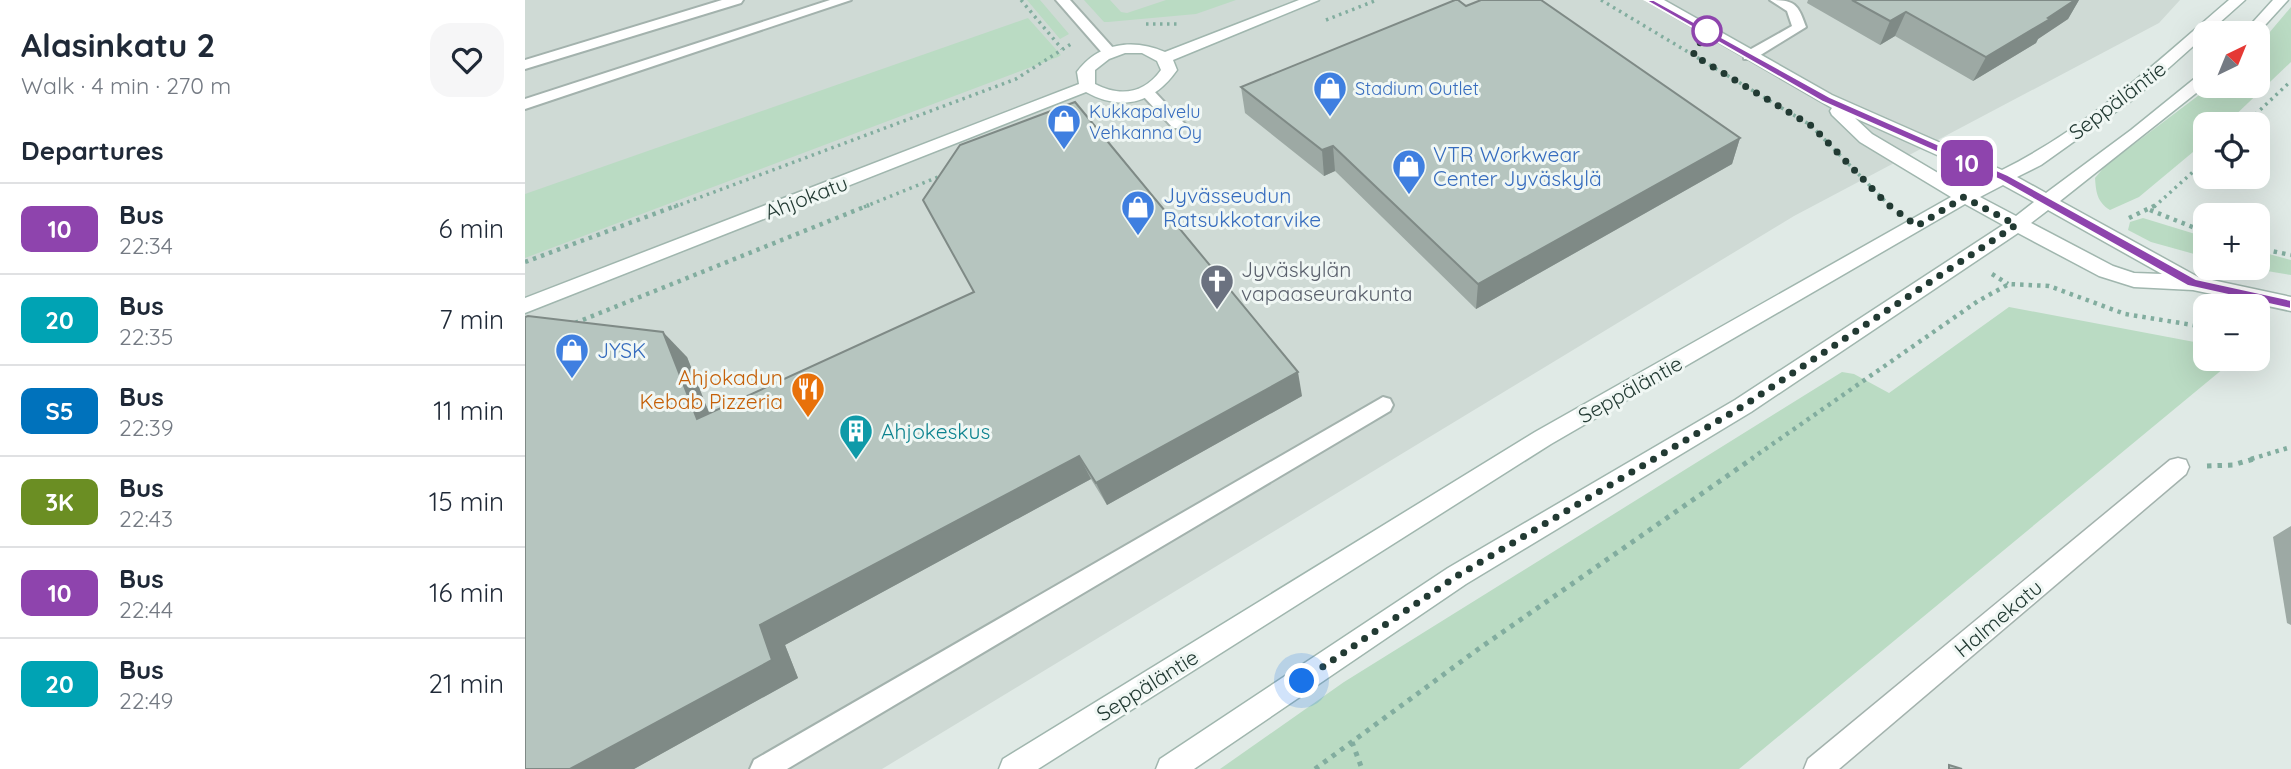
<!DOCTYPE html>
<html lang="en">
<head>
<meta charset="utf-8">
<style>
  body { margin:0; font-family:Quicksand,sans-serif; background:#f6f6f7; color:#1f2937; height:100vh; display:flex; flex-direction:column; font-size:26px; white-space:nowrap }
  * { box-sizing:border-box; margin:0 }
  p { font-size:23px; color:#747a83 }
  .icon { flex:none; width:38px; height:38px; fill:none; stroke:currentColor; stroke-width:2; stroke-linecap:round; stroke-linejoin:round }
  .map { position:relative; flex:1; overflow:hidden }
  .panel { display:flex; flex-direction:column; background:#fff; width:525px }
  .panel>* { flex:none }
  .badge { padding:0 14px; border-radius:10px; font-size:24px; line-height:46px }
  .needle { width:46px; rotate:43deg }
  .buttons { position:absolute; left:1668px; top:21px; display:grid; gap:14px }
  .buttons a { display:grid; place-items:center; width:77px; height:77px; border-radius:14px; background:#fff; box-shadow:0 7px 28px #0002; font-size:35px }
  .you { position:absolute; width:35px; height:35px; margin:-18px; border:5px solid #fff; border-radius:50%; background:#1a73e8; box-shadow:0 0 0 10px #1a73e833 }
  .map>.badge { position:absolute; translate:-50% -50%; box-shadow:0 0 0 4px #fff }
  h2 { padding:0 21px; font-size:26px; line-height:63px }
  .round { display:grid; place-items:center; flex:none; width:74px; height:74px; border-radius:21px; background:#f6f6f7 }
  .summary { display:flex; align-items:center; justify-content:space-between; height:119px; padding:0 21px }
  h1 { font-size:33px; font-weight:700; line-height:52px }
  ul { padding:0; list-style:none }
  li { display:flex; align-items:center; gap:21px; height:91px; padding:0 21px; border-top:2px solid #e0e1e3 }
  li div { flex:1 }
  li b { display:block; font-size:26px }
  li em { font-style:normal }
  li .badge { min-width:77px; font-weight:700; text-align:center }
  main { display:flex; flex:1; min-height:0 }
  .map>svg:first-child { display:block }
  .built { fill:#cfdad5 }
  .green { fill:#badbc3 }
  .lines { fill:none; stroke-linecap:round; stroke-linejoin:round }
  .lane-casing { stroke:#a3b2ad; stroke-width:4 }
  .street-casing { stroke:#a3b2ad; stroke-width:3 }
  .secondary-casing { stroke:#a0b6ae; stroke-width:3 }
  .path-far2 { stroke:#82ad9f; stroke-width:3.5; stroke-dasharray:2.5 4.5; stroke-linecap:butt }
  .path-far1 { stroke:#82ad9f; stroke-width:4.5; stroke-dasharray:3.5 5; stroke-linecap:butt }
  .path { stroke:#82ad9f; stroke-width:5; stroke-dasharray:4.5 6; stroke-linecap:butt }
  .lane { fill:#fff; fill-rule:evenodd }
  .street { fill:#fff; fill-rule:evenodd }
  .secondary { fill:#fff; fill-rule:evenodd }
  .wall { fill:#9da9a4 }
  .shaded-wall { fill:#7f8a86 }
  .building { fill:#b6c5bf; stroke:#7f8a86; stroke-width:2 }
  .line { fill:#8e44ad; stroke:#fff; stroke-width:2 }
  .walk { stroke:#223a33; stroke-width:7; stroke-dasharray:0 12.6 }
  .stop-dot { fill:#fff; stroke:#8e44ad; stroke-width:3.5 }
  .labels { text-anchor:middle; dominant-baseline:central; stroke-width:6; stroke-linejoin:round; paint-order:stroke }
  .far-shop-label { font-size:18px; fill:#366cbe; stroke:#f0f7f4; text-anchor:start }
  .street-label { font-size:21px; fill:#223a33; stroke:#f0f7f4 }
  .shop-label { font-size:21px; fill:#366cbe; stroke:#f0f7f4; text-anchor:start }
  .worship-label { font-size:21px; fill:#5b616d; stroke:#f0f7f4; text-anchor:start }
  .food-label { font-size:21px; fill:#c56008; stroke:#f0f7f4; text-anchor:end }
  .culture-label { font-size:21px; fill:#0d838f; stroke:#f0f7f4; text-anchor:start }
</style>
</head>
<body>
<main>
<section class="panel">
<div class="summary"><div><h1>Alasinkatu 2</h1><p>Walk · 4 min · 270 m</p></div><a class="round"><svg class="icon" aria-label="heart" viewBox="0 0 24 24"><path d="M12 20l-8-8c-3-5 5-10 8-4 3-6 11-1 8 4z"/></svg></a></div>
<h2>Departures</h2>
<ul>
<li><span class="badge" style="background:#8e44ad;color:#fff">10</span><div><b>Bus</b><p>22:34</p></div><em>6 min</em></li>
<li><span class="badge" style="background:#00a3b4;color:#fff">20</span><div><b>Bus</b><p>22:35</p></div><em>7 min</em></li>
<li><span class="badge" style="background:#0072bc;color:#fff">S5</span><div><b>Bus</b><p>22:39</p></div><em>11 min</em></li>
<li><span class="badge" style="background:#6b8e23;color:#fff">3K</span><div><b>Bus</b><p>22:43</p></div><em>15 min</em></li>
<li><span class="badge" style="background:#8e44ad;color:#fff">10</span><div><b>Bus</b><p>22:44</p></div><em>16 min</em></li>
<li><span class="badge" style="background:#00a3b4;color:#fff">20</span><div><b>Bus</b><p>22:49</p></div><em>21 min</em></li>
</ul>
</section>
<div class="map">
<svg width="1766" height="769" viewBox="0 0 1766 769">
  <rect width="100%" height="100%" fill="#e0eae6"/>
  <path class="built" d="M0,0H1655L1634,23L1269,216L357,769H0Z"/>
  <g class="green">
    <path d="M502,0H515L544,34L535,39Z"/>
    <path d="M559,0H585L596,12L602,13L641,0H711L671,14L583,22H579Z"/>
    <path d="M1766,7V62L1701,124H1680V142L1614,197L1585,210C1572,202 1571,192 1570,178L1580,166L1686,86H1732L1733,46Z"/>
    <path d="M503,18L536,55L533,57L0,258V194Z"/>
    <path d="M1618,218L1680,237V257L1626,242L1603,230L1605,222Z"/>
    <path d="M1733,251L1766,260V275L1724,268H1732Z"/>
    <path d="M1484,307L1680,344V359H1710L1214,769H695L819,682L1317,372L1329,374L1364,393Z"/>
  </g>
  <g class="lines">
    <g class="lane-casing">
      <g id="lane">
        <path d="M197,0H218L216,3L0,69V60Z"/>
        <path d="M305,0H326L0,109V99Z"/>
        <path d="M531,0H545L589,49V55H579Z"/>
        <path d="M1245,0C1270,0 1273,4 1281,27L1229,59H1219V53L1267,26L1262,11Z"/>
        <path d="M623,88L628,90L658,122L661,125L658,128H648L618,96L616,93L618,90Z"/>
        <path d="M858,397L865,399L868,405L865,411L262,769H225L229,760Z"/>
      </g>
    </g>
    <g class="street-casing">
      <path id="street" d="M1653,458L1661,460L1664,467L1661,474L1314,769H1279L1283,759L1645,460Z"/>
    </g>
    <g class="secondary-casing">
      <g id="secondary">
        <path d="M774,0H794L648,60L652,70C629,103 597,112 561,92L0,313V298L554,84L552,72C573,43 608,38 640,52ZM600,53H617L632,61L636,70C619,94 595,97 570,84V70L584,59Z"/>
        <path d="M1121,0H1139L1307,95L1477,170C1562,128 1633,61 1704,0H1720L1610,98L1516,165L1492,177L1521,193L1606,130L1674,75L1680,73V86L1535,201L1673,277L1766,297V311L1668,290L1609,287L1574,276L1493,233L1226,412L941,584L669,769H631L635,759L923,568L1210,400L1478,225L1440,204L1026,444L513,769H474L478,759L1010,432L1426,197L1335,142L1307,115L1305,111L1307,108ZM1330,118L1463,178L1440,189L1347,134ZM1478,185L1509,202L1491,216L1455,197ZM1523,210L1637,274L1609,273L1588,266L1506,223Z"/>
        <path d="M1748,0H1763L1732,34L1718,33Z"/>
      </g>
    </g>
    <g class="path-far2">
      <path d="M496,0L537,49"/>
      <path d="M1076,0L1287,126L1293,133"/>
      <path d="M801,20L852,0"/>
      <path d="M621,24H655"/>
      <path d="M1720,124L1766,81"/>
      <path d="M1299,139L1366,207"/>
      <path d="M149,207L491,79L546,44"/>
      <path d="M339,207L418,175"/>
      <path d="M1629,207L1680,161"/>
    </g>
    <g class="path-far1">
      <path d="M1364,205L1366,207"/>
      <path d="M1625,210L1680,232"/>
      <path d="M1604,218L1631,205"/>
      <path d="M1732,248L1766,255"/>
      <path d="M0,262L153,205"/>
      <path d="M1467,274L1483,284"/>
      <path d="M50,323L344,205"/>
      <path d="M1226,459L1453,301L1484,284L1524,286L1600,314L1680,327"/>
      <path d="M1726,459L1766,447"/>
    </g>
    <g class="path">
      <path d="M1682,466L1708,465L1732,458"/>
      <path d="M827,742L837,769"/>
      <path d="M790,769L952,650L1228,458"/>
    </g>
    <use href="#lane" class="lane"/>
    <use href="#street" class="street"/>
    <use href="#secondary" class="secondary"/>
  </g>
  <g class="wall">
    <path d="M1283,0H1554L1543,19L1513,39L1511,43L1448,81L1370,36L1355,45L1282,3Z"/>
    <path d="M941,6L1215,138L1207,164L951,309L810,171L799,176L720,113L716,87Z"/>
    <path d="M398,200L777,396L582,505L566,479L260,645L273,678L109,769H0L162,357L184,413L449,292Z"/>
    <path d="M1766,526V625L1762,623L1748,537Z"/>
  </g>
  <g class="shaded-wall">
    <path d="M1550,0H1554L1543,19L1513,39L1511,43L1448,81L1461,57Z"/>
    <path d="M1381,12L1370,36L1355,45L1365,21Z"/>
    <path d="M1215,138L1207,164L951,309L953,284Z"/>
    <path d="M808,146L810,171L799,176L797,150Z"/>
    <path d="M138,332L162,357L196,443L172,419Z"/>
    <path d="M773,372L777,396L582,505L571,483Z"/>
    <path d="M554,456L566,479L260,645L273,678L109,769H45L235,625Z"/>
  </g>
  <g class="building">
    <path d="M930,0H933L941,6L956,0H1016L1215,138L953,284L808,146L797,150L716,87Z"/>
    <path d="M1327,0H1550L1523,18L1525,19L1461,57L1381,12L1365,21Z"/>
    <path d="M550,102L773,372L571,483L554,456L235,625L247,660L45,769H0V317L3,316L138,332L172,419L449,292L398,200L435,145Z"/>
    <path d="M1424,765L1437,769H1424Z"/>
  </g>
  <path class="line" d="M1120,0H1129L1305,97L1483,175L1671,279L1766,300V309L1663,286L1475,180L1298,102Z"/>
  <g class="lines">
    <path class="walk" d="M777,681L932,576L1218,406L1491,225L1439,197L1392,226L1362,204L1287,126L1168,55L1182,31"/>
  </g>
  <defs>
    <g id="shop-pin" transform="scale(1.75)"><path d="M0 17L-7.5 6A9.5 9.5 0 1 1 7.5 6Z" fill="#3f7fe0" stroke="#f0f7f4"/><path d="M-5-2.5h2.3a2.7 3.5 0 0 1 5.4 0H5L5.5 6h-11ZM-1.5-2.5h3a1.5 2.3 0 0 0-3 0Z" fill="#fff"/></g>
    <g id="church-pin" transform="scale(1.75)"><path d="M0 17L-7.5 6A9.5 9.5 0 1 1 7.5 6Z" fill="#6b7280" stroke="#f0f7f4"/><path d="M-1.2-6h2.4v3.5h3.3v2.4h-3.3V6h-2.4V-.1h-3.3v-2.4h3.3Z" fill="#fff"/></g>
    <g id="restaurant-pin" transform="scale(1.75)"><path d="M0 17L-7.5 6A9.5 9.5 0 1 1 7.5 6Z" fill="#e8710a" stroke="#f0f7f4"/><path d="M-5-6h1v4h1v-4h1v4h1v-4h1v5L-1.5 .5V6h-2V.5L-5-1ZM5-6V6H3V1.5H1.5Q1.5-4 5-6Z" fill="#fff"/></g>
    <g id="building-pin" transform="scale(1.75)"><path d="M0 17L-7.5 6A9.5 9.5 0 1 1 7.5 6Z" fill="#0f9aa8" stroke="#f0f7f4"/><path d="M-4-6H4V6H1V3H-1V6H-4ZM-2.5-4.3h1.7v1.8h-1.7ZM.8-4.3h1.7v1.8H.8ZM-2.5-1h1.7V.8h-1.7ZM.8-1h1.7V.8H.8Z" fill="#fff"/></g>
  </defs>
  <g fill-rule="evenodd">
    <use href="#shop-pin" x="805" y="88"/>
    <use href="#shop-pin" x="539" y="121"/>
    <use href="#shop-pin" x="884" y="166"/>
    <use href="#shop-pin" x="613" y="207"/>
    <use href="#church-pin" x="692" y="281"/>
    <use href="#shop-pin" x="47" y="350"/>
    <use href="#restaurant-pin" x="283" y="389"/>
    <use href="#building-pin" x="331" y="431"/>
  </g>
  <circle class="stop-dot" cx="1182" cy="31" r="14"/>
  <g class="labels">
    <g class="far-shop-label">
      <text x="830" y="88">Stadium Outlet</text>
      <text x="564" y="111">Kukkapalvelu<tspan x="564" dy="21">Vehkanna Oy</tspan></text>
    </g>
    <g class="street-label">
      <text transform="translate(1592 100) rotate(-37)">Seppäläntie</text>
      <text transform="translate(281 197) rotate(-21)">Ahjokatu</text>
      <text transform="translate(1105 389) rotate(-29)">Seppäläntie</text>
      <text transform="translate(1473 618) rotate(-40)">Halmekatu</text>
      <text transform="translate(622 685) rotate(-32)">Seppäläntie</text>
    </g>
    <g class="shop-label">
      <text x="908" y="154">VTR Workwear<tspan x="908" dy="24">Center Jyväskylä</tspan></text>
      <text x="638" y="195">Jyvässeudun<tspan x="638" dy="24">Ratsukkotarvike</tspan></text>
      <text x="72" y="350">JYSK</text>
    </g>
    <g class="worship-label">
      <text x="716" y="269">Jyväskylän<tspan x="716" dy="24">vapaaseurakunta</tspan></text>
    </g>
    <g class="food-label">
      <text x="258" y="377">Ahjokadun<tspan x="258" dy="24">Kebab Pizzeria</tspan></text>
    </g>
    <g class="culture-label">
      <text x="356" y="431">Ahjokeskus</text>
    </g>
  </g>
</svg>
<div class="buttons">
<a><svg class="needle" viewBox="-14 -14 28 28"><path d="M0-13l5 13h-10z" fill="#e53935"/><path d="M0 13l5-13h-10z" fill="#747a83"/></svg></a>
<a><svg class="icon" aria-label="locate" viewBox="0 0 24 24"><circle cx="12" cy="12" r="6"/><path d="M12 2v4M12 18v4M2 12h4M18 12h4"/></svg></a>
<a>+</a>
<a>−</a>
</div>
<div class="you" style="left:777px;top:681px"></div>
<b class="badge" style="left:1442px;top:163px;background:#8e44ad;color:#fff">10</b>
</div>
</main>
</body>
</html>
